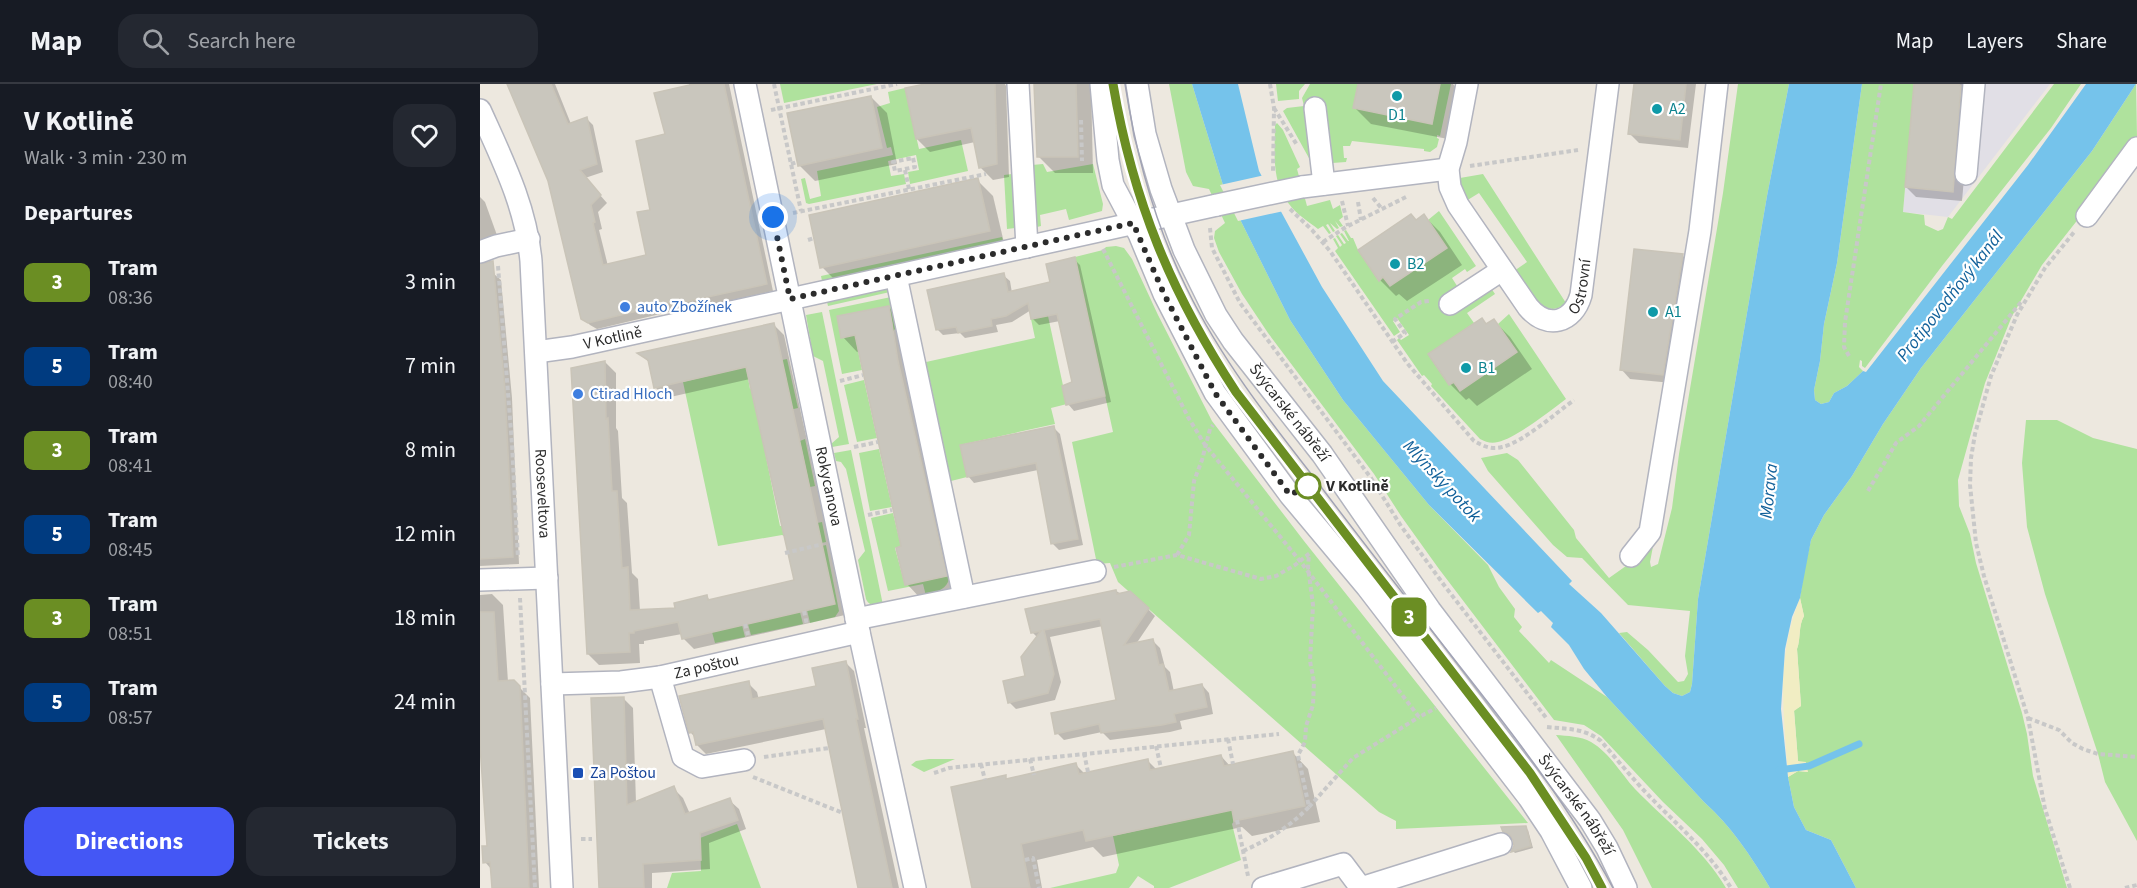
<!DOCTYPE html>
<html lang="en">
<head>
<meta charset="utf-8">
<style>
  body { margin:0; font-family:"Source Sans 3",sans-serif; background:#242831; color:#f1f3f6; height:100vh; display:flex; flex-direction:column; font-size:22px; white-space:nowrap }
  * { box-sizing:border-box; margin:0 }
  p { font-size:20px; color:#9ea1a6 }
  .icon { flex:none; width:33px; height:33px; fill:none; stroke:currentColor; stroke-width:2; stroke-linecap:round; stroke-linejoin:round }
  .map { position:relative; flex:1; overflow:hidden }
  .panel { display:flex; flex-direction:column; background:#171b24; width:480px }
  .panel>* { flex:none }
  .badge { padding:0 12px; border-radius:9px; font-size:21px; line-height:39px }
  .you { position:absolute; width:30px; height:30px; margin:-15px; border:4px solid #fff; border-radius:50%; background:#1a73e8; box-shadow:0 0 0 9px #1a73e833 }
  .map>.badge { position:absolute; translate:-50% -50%; box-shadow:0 0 0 3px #fff }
  h2 { padding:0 24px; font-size:22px; line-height:54px }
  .round { display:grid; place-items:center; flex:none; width:63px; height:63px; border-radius:18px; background:#242831 }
  .overview { display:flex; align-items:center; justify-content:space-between; height:102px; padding:0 24px }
  h1 { font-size:28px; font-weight:700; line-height:45px }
  .primary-button { display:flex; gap:12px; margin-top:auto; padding:12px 24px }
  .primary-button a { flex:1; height:69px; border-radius:18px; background:#4457f5; color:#fff; font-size:24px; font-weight:700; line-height:69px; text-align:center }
  .primary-button a+a { background:#242831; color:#f1f3f6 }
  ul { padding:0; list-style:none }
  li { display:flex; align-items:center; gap:18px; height:84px; padding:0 24px }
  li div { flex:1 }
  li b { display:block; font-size:22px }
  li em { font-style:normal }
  li .badge { min-width:66px; font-weight:700; text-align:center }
  header { display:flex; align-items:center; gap:36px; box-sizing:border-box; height:84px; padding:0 30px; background:#171b24; border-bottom:2px solid #363941 }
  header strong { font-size:28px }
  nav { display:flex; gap:33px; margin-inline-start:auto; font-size:21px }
  .search { width:420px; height:54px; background:#242831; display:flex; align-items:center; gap:15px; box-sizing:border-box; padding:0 21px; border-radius:18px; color:#9ea1a6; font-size:22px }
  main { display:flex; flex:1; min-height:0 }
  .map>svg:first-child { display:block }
  .industrial { fill:#e1dfe6 }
  .green { fill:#afe29d }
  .sand { fill:#f1edc3 }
  .water { fill:#75c3eb }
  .pier { fill:#ede8df }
  .shadow { fill:#0003 }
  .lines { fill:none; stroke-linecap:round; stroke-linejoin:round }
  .stream { stroke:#75c3eb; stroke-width:7 }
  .building { fill:#c9c6bd; stroke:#c9c4b8; stroke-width:1.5 }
  .minor-casing { stroke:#b2b4bf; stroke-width:24 }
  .path { stroke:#c8c8c8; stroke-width:4; stroke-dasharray:4.5 3; stroke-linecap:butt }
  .minor { stroke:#fff; stroke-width:21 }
  .tram { stroke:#a1a3b5; stroke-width:1.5 }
  .minor-bridge-casing { stroke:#b2b4bf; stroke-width:24; stroke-linecap:butt }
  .minor-bridge { stroke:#fff; stroke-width:21 }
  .line-casing { stroke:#fff; stroke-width:14 }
  .line { stroke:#6b8e23; stroke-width:9 }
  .walk { stroke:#2c2c2c; stroke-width:6; stroke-dasharray:0 10.8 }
  .culture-dot { fill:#0f9aa8; stroke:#fff; stroke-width:2 }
  .shop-dot { fill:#3f7fe0; stroke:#fff; stroke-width:2 }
  .stop-dot { fill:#fff; stroke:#6b8e23; stroke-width:3 }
  .transit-dot { fill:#1a4fb4; stroke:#fff; stroke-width:2 }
  .labels { text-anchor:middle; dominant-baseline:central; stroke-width:4.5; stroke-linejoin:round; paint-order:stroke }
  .culture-label { font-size:16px; fill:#0d838f; stroke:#fff; text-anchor:start }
  .street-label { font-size:16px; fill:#2c2c2c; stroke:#fff }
  .shop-label { font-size:16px; fill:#366cbe; stroke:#fff; text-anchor:start }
  .stop-label { font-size:16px; font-weight:bold; fill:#2c2c2c; stroke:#fff; text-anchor:start }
  .transit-label { font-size:16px; fill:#164399; stroke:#fff; text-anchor:start }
  .water-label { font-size:18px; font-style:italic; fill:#12619a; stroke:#fff }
</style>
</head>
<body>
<header>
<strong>Map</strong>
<div class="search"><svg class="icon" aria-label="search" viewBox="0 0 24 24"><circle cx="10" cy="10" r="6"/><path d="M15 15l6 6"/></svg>Search here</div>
<nav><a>Map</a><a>Layers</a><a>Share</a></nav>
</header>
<main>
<section class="panel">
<div class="overview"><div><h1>V Kotlině</h1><p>Walk · 3 min · 230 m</p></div><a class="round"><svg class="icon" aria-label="heart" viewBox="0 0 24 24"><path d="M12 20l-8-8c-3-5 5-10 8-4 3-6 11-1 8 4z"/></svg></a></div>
<h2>Departures</h2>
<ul>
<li><span class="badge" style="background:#6b8e23;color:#fff">3</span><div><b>Tram</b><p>08:36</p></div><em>3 min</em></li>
<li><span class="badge" style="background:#003b80;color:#fff">5</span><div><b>Tram</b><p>08:40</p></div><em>7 min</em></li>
<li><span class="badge" style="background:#6b8e23;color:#fff">3</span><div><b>Tram</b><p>08:41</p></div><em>8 min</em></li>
<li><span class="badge" style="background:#003b80;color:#fff">5</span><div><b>Tram</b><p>08:45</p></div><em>12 min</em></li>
<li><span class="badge" style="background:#6b8e23;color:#fff">3</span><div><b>Tram</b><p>08:51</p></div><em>18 min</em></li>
<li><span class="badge" style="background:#003b80;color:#fff">5</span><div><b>Tram</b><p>08:57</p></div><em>24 min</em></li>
</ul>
<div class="primary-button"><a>Directions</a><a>Tickets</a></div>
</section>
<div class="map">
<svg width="1657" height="804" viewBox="0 0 1657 804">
  <rect width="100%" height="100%" fill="#ede8df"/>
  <path class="industrial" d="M1434,0H1570L1468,133L1423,128Z"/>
  <g class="green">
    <path d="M300,0H397L304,19Z"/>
    <path d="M689,0H712L743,101L810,236L863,316L949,421L1008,481L1019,503L1035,525L1034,533L1042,543L1039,547L1069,579L1071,576L1127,613L1224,718C1251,742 1271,772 1290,804H1258L1244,781L1222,755L1183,718L1121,652L1104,641L1074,636L959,485L921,432L894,390L788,249L762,210L739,168L734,154L735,147L745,139L729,105L713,102L706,88Z"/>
    <path d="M796,0H825L819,7V15L798,17Z"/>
    <path d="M830,0H878L873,24L952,40L960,0H971L960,52L957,51V54L959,55L957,63L950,68L944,67V65L872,57L870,62H863L864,74H867L866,78L852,79L845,23L825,26L830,76L803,27L807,24L824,22L822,14Z"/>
    <path d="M1258,0H1309L1287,112L1218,515L1212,600L1210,608L1202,612L1193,609L1185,602L1139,549L1147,548L1168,566L1198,598L1204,597L1208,590L1205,572L1210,527L1148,521L1102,474L1087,473L1073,461L1008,387L1001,374L1027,369L1038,376L1094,446L1096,454L1129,494L1153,477L1175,452L1170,478L1171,483L1178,480L1192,424L1199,370L1243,109Z"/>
    <path d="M1382,0H1434L1423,128L1444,131L1445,141L1458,147L1463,145L1468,133L1472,135L1574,0H1601L1571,44L1462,182L1385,284L1382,282V277L1380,276L1379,283L1383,287L1367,302L1354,309L1349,318L1341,320L1335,316L1334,306L1340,277L1344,240L1357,179Z"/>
    <path d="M1656,0L1657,54L1603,129L1562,181L1532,232L1505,299L1478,396L1479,422L1490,450L1496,479L1542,629L1547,650L1553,692L1587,804H1376L1351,756L1326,746L1314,723L1308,693L1318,687L1328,688L1318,677L1314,626L1321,622L1317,565C1321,554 1318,542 1324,532L1320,514L1324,487L1331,456L1344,431L1372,392L1403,340L1441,284L1612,67Z"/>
    <path d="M425,4L439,65L481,56L488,87L430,100L428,88L439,86L436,71L408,77L411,92L424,90L426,100L329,120L326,119L321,95L325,94L330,115L341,112L337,87L413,71L411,63L407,64L397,23L410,19L408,8Z"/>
    <path d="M797,39L803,46L820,83L817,85L827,122L850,116L853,125L860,121L863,133L859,136L863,142L860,143L855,137L859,144L857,145L850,139L855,147L853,148L848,140L846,141L851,149L849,150L843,142L838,145C828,137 816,130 809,120C791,98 795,67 795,41Z"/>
    <path d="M563,80L567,88L613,80L623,120L622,127L589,136L586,125L560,131L561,142L557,143L552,81Z"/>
    <path d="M532,90L535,144L527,145L524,91Z"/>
    <path d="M1003,90L1086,219C1064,239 1045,203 1034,187L1047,178L999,109L986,117L981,105L980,94Z"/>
    <path d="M959,127L996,182L987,188L985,185L972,194L979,205L1009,201L1015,210L987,229L994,239L949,270L980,307L1037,268L1018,240L1029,230L1086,315C1070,327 1036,354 1018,358C1011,360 1006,358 1000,355L951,302L952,300L944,291L942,292L917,256L919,254L921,256L929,251L917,234L913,237L920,248L914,252L855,167L858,164L853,155L855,154L860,163L862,161L856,152L858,151L864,160L866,159L860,150L862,149L868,157H869L864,147L866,146L871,154H873L878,166L898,196L903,193L910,202L966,164L948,136Z"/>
    <path d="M522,153L523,157L342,197L341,192Z"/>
    <path d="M636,162L644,164L652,175L678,231L732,337L824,457L1048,739L916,745V737L899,728L638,498L630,479L617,480L592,358L633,348L595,173L623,166L626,163Z"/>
    <path d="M405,205L410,208L348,222L347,218Z"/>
    <path d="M411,213L417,242L412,249L391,247L413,242L409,222L357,232L380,250L376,257L382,286L362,290L349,226Z"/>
    <path d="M342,228L369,360L352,363L351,360L359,353L343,277L333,272L326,231Z"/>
    <path d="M568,232L587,320L571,324L575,340L480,361L487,393L471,397L446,278L555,254L551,235Z"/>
    <path d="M307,275L318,324L278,333L300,442L331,436L333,440L342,438L346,458L307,466L308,454L302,451L238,462L203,298L266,283L270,305L307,297L302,276Z"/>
    <path d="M384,296L397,354L377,358L364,301Z"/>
    <path d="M1546,336H1577L1613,354L1657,365V757L1625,698L1618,670L1565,510L1547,443L1542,379Z"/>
    <path d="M325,355L335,402L330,403L320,357Z"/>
    <path d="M399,365L412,423L390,427L379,369Z"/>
    <path d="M371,366L403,521C396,523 389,522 386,515L378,476L385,467L366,385L361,378L356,377L354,369Z"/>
    <path d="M413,429L421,462L415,464L425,501L468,492L460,454L463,457C469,485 481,502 446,512L443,500L408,507L391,434Z"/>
    <path d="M346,461L359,527L355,533L330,539L327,526L342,462Z"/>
    <path d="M320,528L323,540L271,551L268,540Z"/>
    <path d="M262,541L265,553L235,559L232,548Z"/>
    <path d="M1076,651C1087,652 1101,652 1111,658C1130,669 1141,690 1155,705C1186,737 1223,765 1246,804H1172L1143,746Z"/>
    <path d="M449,675H475L444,688L431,681L436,677Z"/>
    <path d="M752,726L754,737L752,740L761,776L689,804H674V802L658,792L649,804H570L636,789L639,781L633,752Z"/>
    <path d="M257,740L281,804H187L192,789L221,787L220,754Z"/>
  </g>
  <path class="sand" d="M1320,514L1324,532C1318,543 1321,554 1317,565L1321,622L1314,627L1318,677L1326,678L1328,688L1318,687L1308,693C1304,629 1295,576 1320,514Z"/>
  <path class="water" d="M712,0H758L779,87L842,203L903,297L1092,497L1089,500L1121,529L1185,602L1193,609L1202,612L1210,608L1212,600L1218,515L1287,112L1309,0H1382L1357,179L1344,240L1340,277L1334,306L1335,316L1341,320L1349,318L1354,309L1367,302L1383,287L1386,288L1548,81L1606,0H1656L1612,67L1441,284L1403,340L1372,392L1344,431L1331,456L1320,514L1312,533L1305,565L1301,625L1308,693L1314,723L1326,746L1351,756L1376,804H1290C1271,772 1251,742 1224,718L1127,613L1104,585L1089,561L1071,543L1073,539L1061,527L1058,529L949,421L863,316L810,236L743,101Z"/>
  <path class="pier" d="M785,91L804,127L758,137L740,101Z"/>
  <g class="shadow">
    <path d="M29,0H75L91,40L106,34L113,41L123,88L105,94L127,119L118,128L122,145L119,146L128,182L168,172L172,127L186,52L210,3L209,0H249L293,207L199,228L197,226L117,245L110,241L103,234L70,96Z"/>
    <path d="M452,0H525L526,2L529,93L513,96L500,83L495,58L450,68L437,55Z"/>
    <path d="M556,0H611L613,89H575L559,73Z"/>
    <path d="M879,0H973L978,6L968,55L891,40L875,24Z"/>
    <path d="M1156,0H1216L1208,64L1159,59L1150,50Z"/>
    <path d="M1436,0H1489L1491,14L1482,117L1436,113L1426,103Z"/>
    <path d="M391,13L407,29L417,80L335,97L319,81Z"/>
    <path d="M497,96L513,112L525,163L358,199L342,183Z"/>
    <path d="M0,113L5,118L18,154L0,161Z"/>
    <path d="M944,132L960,148L982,181L927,217L919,210L916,212L900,196L936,137Z"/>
    <path d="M1203,172L1211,180L1192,299L1150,295L1142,286Z"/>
    <path d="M594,175L600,181L631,318L594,327L588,320L594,299L580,237L559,241L553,235L551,226L532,238L516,241L518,248L485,254L480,249L463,251L457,245L523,191L530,197L532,209L572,200Z"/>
    <path d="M14,190L21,196L32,314L39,480L0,482V195Z"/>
    <path d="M409,223L423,238L480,506L441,515L427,500L422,464L380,267L377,268L363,253Z"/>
    <path d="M1014,237L1030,253L1052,285L997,322L989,314L986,316L970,300L1007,241Z"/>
    <path d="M293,240L304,251L365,531L214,565L203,554L202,550L164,557V560H159L160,579L119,581L108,570L125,278L136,289V344L138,347L142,414L147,419L152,489L158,495L160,527L197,525L227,513L231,517L316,497L270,295L186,314L175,303L171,280L160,270Z"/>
    <path d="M574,344L580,350L603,461L579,466L572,459L558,386L494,399L488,392Z"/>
    <path d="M636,507L668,525L675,532L656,560L673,557L680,564L685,583L690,588L694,608L722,601L729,609L733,630L700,637L702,645L690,648L630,656L622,648L584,656L577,649L638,617L623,542L570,553L581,598L575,616L536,625L529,618L547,593L558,554L552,548Z"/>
    <path d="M12,510L23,521L28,598H34L50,614L59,804H13L12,786L5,778L9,763L3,673H0V511Z"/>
    <path d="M365,578L374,587L386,644H384L419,804H380L346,645L226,670L217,661L216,654L211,649L201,613L268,599L277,608L279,616L337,603Z"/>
    <path d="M143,614L153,624L156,719L193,704L203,714L210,730L249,716L259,725L266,745L229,759L230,785L172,789V804H121Z"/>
    <path d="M812,668L828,685L840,738L772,752L762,743L623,773L613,763L557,776L562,804H494L525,693L528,696L596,681L605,690L668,677L677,686L741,672L750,682Z"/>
    <path d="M1045,744L1048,746L1053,764L1035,769L1033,767L1035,762L1032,752L1024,747Z"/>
  </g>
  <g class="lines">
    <path class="stream" d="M1299,686L1329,682L1379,660"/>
  </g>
  <g class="building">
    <path d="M27,0H71L88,40L107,33L117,80L100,86L121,111L111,121L115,138L113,139L123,181L166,171L157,128L170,126L156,57L185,50L174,9L214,0H244L287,200L191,221L190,219L108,239L101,235L68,97Z"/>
    <path d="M445,0H515L517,80L499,84L491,44L436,55L425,4Z"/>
    <path d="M554,0H596L598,73H557Z"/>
    <path d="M878,0H960L952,40L873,24Z"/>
    <path d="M1154,0H1206L1200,56L1148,50Z"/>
    <path d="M1434,0H1478L1481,2L1473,108L1425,103Z"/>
    <path d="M391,12L402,64L318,82L307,29Z"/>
    <path d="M498,94L510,147L340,184L329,131Z"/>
    <path d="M931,130L936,136L944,130L967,164L910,202L903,193L899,197L878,166Z"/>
    <path d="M1154,165L1203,170L1183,291L1140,286Z"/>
    <path d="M595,173L625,312L586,321L582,302L592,298L577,230L551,235L548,219L526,232L511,235L512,242L478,249L476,243L456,246L447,206L524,189L528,208L570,198L566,180Z"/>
    <path d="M13,177L25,306L33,473L0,475V180Z"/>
    <path d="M409,222L418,277L467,492L425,501L416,464L421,462L375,251L361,254L357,232Z"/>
    <path d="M1002,234L1006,240L1014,235L1037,268L980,307L974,298L969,301L948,270Z"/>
    <path d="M294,239L355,520L202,555L198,538L154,547V549H149L150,568L107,570L91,284L125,277L126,335L128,334L132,407H137L142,484L148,483L150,526L195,524L194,519L227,511L228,516L314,496L266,283L174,304L168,276L157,269Z"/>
    <path d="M574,342L598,455L571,460L556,379L487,393L480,361Z"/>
    <path d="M636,506L637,510L650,507L669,524L644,561L673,555L679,581L683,580L689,607L722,600L727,623L694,630L696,638L682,641L621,649L619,640L575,650L571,629L636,616L620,535L564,546L574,590L568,609L528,619L523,597L545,592L541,573L561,547L551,549L545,525Z"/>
    <path d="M0,528H14L18,597L34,596L40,602L49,804H12L10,778L3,779L2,762H7L0,662Z"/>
    <path d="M366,577L378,635H376L412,804H378L343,635L216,661L213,648L209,649L199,612L269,597L272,615L336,602L332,584Z"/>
    <path d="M144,613L147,721L194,702L205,730L250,714L258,736L220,749L221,776L163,780L164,804H119L111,614Z"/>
    <path d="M813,667L825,722L754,737L752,726L606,757L603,746L541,760L550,804H492L471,703L526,691V695L596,679L599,690L668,675L670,686L741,671L744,682Z"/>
    <path d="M1046,742L1051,762L1031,768L1034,762L1033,756L1029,750L1023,748L1021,743Z"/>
  </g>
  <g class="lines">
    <g class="minor-casing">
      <g id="minor">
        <path id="s1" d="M265,0L379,548L435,804"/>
        <path d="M538,0L547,163"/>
        <path d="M621,0L628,76L633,101L659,150L684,210L735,309L810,411L887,503L1049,714L1071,747L1101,804"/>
        <path id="s2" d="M657,0L665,50L681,105L704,166L736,231L753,257L842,370L950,526L1110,736L1127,764L1146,804"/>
        <path id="s3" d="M987,0L976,58L968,85L970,103L978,121L1048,223C1067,246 1093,239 1101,211L1128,0"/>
        <path d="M835,24L844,100"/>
        <path id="s4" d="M0,26C22,75 46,122 51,177L82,804"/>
        <path d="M1486,90L1494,0"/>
        <path d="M822,103L968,85"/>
        <path d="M1607,132L1657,64"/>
        <path d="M0,168L16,162L49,155"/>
        <path d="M416,192L484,513"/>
        <path d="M970,220L1022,186"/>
        <path id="s5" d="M56,268L92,263L737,121"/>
        <path d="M1151,472L1170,448L1220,147L1237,0"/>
        <path d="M0,496L67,494"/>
        <path d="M376,535L615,487"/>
        <path d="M180,593L203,673L222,683L264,676"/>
        <path id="s6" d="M72,600L141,598L180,593L379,548"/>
        <path d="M783,804L863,780L881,804"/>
        <path d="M881,804L1021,760"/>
      </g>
    </g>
    <g class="path">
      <path d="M294,0L321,127"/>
      <path d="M790,0L794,24L793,89"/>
      <path d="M794,24L817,61"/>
      <path d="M291,26L417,0"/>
      <path d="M601,36L602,77"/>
      <path d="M433,74L435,83L415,87L413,78Z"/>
      <path d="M311,80L317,78"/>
      <path d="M990,82L1098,66"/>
      <path d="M425,86L429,105"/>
      <path d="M893,114L902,125"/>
      <path d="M862,117L868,142"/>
      <path d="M878,118L881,136"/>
      <path d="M810,125L832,146L850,167L927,279L994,357C1003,362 1011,366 1022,363C1042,359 1076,329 1094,316"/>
      <path d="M313,129L506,90"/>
      <path d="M730,144L732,164L760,219L891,394L921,442L964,501L1067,635"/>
      <path d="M328,156L334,154"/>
      <path d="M843,158L866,143L926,113"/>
      <path d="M623,165L708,333L725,361L820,477L939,633L956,624"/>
      <path d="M18,182L32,360L38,474"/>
      <path d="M912,258L925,249L915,235L941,218L949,217"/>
      <path d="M1369,272L1364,263L1365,238L1401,0"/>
      <path d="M360,297L383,291"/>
      <path d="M374,363L398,358"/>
      <path d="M1388,407L1416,359L1439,342L1542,217"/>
      <path d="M388,431L412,426"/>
      <path d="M305,469L339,461"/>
      <path d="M697,471L709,451L714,397L722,376L730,345L733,341"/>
      <path d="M634,483L697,471L781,495L796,492L815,481L830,469"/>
      <path d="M40,514L55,804"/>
      <path d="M324,527L327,541"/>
      <path d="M265,540L268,551"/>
      <path d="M1548,634L1579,646L1592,659L1603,665L1618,670L1657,673"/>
      <path d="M1067,643C1087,645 1104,644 1121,657C1139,678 1157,700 1177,720C1204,747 1231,771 1251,804"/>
      <path d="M748,655L753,680"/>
      <path d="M676,662L681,684"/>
      <path d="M604,669L608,688"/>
      <path d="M284,673L349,664"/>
      <path d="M550,675L554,691"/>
      <path d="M501,680L505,696"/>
      <path d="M454,689L469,684L799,650"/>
      <path d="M273,693L363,729"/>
      <path d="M829,723L873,674L939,633"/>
      <path d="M757,736L768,792"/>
      <path d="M101,755H112"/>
      <path d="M763,767C788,756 809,743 829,723L818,671L825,658L826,642L833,621L834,598L830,577L833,521L828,483L829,470"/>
      <path d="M545,776L553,774L559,804"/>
      <path d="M1590,804L1565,725L1548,634L1504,492L1496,459L1490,401L1491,374L1495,350L1511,292L1537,231L1565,184L1595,147"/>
      <path d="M1645,804L1657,801"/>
    </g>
    <use href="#minor" class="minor"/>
    <g class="tram">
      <path d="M634,0C652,117 692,209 756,308L1050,689L1106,774L1122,804"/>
      <path d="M645,0C656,71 675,141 707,205C740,273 786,332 832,391C881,456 931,520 981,584C1037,655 1091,725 1133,804"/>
    </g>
    <g class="minor-bridge-casing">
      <path id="minor-bridge" d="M737,121L822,103"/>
    </g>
    <use href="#minor-bridge" class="minor-bridge"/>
  </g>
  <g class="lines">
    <g class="line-casing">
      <path id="line" d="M633,0C653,117 691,209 756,308L1050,689L1106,774L1122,804"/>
    </g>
    <use href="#line" class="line"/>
    <path class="walk" d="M293,133L310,215L653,139L684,210L735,309L810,411L828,402"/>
  </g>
  <g class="culture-dot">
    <circle cx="917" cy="12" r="6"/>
    <circle cx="1177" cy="25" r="6"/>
    <circle cx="915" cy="180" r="6"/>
    <circle cx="1173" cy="228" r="6"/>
    <circle cx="986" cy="284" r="6"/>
  </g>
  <g class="shop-dot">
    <circle cx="145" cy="223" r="6"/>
    <circle cx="98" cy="310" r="6"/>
  </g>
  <circle class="stop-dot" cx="828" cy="402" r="12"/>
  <rect class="transit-dot" x="92" y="683" width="12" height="12" rx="3"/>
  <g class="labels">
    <g class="culture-label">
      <text x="1189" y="25">A2</text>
      <text x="917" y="31" text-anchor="middle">D1</text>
      <text x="927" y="180">B2</text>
      <text x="1185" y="228">A1</text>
      <text x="998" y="284">B1</text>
    </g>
    <g class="street-label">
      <text stroke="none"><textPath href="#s3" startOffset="327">Ostrovní</textPath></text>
      <text stroke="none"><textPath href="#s5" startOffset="78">V Kotlině</textPath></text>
      <text stroke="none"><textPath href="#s2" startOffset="368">Švýcarské nábřeží</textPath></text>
      <text stroke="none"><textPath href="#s1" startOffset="411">Rokycanova</textPath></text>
      <text stroke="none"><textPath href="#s4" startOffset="393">Rooseveltova</textPath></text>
      <text stroke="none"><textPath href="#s6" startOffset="156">Za poštou</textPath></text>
      <text stroke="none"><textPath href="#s2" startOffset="854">Švýcarské nábřeží</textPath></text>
    </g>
    <g class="shop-label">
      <text x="157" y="223">auto Zbožínek</text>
      <text x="110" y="310">Ctirad Hloch</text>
    </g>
    <g class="stop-label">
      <text x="846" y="402">V Kotlině</text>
    </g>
    <g class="transit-label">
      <text x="110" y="689">Za Poštou</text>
    </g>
    <g class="water-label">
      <text transform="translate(1470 212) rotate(-52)">Protipovodňový kanál</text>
      <text transform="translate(962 397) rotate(47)">Mlýnský potok</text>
      <text transform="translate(1289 407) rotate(-84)">Morava</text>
    </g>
  </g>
</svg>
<div class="you" style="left:293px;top:133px"></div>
<b class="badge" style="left:929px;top:533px;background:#6b8e23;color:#fff">3</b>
</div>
</main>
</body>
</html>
